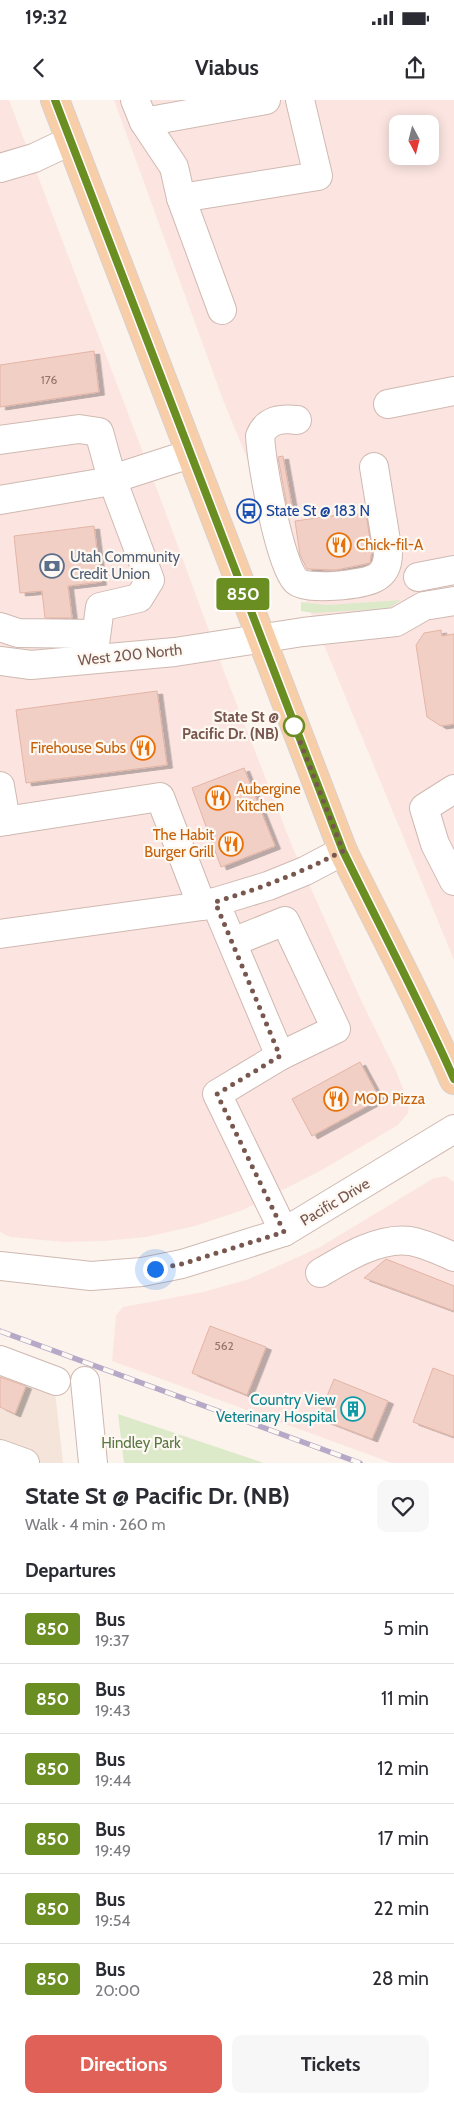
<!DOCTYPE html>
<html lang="en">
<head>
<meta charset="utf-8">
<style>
  body { margin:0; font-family:Cabin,sans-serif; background:#f7f7f7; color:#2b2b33; height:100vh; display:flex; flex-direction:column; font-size:19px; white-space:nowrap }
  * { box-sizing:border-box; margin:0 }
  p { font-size:16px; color:#7c7c81 }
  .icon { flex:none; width:28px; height:28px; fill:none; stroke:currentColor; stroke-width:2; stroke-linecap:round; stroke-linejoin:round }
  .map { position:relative; height:1363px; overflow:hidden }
  .sheet { display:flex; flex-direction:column; background:#fff; flex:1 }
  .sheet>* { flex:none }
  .badge { padding:0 10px; border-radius:4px; font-size:18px; line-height:32px }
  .needle { width:32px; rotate:173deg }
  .buttons { position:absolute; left:389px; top:15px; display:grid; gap:10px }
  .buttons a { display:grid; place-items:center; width:50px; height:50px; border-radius:10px; background:#fff; box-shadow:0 2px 12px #0003; font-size:25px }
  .you { position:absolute; width:25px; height:25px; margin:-12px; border:4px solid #fff; border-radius:50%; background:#1a73e8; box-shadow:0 0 0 8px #1a73e833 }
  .map>.badge { position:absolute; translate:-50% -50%; box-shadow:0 0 0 2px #fff }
  h2 { padding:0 25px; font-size:19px; line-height:45px }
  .round { display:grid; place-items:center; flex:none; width:52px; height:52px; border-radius:10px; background:#f7f7f7 }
  .summary { display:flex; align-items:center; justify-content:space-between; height:85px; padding:0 25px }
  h1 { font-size:24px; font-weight:700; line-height:38px }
  .primary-button { display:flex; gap:10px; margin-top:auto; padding:10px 25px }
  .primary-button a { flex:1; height:58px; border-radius:10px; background:#e06157; color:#fff; font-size:20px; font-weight:700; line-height:58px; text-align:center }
  .primary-button a+a { background:#f7f7f7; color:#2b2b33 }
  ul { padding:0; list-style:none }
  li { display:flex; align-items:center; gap:15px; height:70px; padding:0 25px; border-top:1px solid #e1e1e2 }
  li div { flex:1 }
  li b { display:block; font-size:19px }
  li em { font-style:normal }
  li .badge { min-width:55px; font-weight:700; text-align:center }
  .status { display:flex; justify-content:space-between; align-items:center; height:35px; padding:0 25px; background:#fff; direction:ltr }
  .status svg { height:14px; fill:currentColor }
  header { display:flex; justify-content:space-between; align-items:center; height:65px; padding:0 25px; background:#fff; font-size:22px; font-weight:700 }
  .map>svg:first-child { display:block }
  .residential { fill:#f4e4da }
  .commercial { fill:#fce5e1; fill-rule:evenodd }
  .green { fill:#dceaca }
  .building { fill:#f1cfc4; stroke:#e3b4a5; filter:url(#shadow) }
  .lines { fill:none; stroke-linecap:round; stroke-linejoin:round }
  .minor-casing { stroke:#cfb9b1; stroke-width:30 }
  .major-casing { stroke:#d9d0ce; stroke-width:30 }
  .minor { stroke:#fff; stroke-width:28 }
  .major { stroke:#f7cea8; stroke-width:28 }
  .rail-casing { stroke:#b5a9c7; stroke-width:5.5 }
  .rail { stroke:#fef8f3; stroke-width:4; stroke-dasharray:11; stroke-linecap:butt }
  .line-casing { stroke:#fff; stroke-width:11 }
  .line { stroke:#6b8e23; stroke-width:8 }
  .walk { stroke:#78574f; stroke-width:5; stroke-dasharray:0 9 }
  .stop-dot { fill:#fff; stroke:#6b8e23; stroke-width:2.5 }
  .labels { text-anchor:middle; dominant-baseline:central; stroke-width:4.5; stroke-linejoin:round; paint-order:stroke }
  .number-label { font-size:12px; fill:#96756c }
  .transit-label { font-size:15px; fill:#164399; stroke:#fef8f3; text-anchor:start }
  .food-label { font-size:15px; fill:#c56008; stroke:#fef8f3; text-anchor:start }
  .service-label { font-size:15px; fill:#4e5e75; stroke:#fef8f3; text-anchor:start }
  .street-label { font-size:15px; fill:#78574f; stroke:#fef8f3 }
  .stop-label { font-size:15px; font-weight:bold; fill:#78574f; stroke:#fef8f3; text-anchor:end }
  .culture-label { font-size:15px; fill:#0d838f; stroke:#fef8f3; text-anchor:end }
  .park-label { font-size:15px; fill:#5a7744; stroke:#fef8f3 }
</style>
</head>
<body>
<div class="status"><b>19:32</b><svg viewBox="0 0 49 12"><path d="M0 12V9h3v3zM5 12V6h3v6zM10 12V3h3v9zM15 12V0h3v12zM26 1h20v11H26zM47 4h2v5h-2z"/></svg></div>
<header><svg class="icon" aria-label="back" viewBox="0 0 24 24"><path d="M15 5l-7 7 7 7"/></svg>Viabus<svg class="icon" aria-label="share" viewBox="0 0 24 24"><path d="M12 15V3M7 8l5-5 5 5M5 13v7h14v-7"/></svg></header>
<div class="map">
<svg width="454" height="1363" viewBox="0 0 454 1363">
  <defs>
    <filter id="shadow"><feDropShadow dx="5.5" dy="3" stdDeviation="0" flood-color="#0004"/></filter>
  </defs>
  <rect width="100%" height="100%" fill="#fcf3ec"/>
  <path class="residential" d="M0,1254L53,1274L63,1363H0Z"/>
  <g class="commercial">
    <path d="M0,0H9L161,400L225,574L292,746L360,898L397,973L409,1005L408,1013L398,1025L322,1070L243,1110L195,1126L146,1137L104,1141L63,1142L11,1137L5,1135L0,1131Z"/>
    <path d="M114,0H454V860L223,300ZM398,24H430V56H398Z"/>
    <path d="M446,1076L454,1082V1363H392L112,1261L116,1215L123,1207L203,1192L249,1179L320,1147L434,1078Z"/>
  </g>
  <g class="green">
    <path d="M401,500L389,508L379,509L314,513L301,511V502L327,505Z"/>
    <path d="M118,1314L264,1363H124Z"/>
  </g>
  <g class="building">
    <path d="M94,251L99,292L0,307V265Z"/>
    <path d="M283,356L292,406L287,407L278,357Z"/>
    <path d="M366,413L372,454L371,455L370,463L336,470L307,469L300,455L295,421L339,415V417Z"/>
    <path d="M94,426L101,482L68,486L72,518H45L42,491L20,493L14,436Z"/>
    <path d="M441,530L442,536L454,534V624L441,626L427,617L416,545L424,533Z"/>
    <path d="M157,591L167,665L26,683L16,610Z"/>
    <path d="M244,668L275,746L221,767L192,688Z"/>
    <path d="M360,962L380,999L312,1036L292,999Z"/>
    <path d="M386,1159L454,1186V1211L364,1178Z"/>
    <path d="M210,1226L266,1247L247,1295L192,1273Z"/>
    <path d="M433,1268L454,1276V1337L413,1322Z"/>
    <path d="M0,1277L26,1286L15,1314L0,1307Z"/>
    <path d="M334,1279L388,1301L372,1339L318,1318Z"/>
  </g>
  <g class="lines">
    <g class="minor-casing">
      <g id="minor">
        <path d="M135,0L144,22L266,0"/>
        <path d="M144,22L174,67L181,98"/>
        <path d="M0,68L34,58L70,41"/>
        <path d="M222,210L181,98L318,76L300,0"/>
        <path d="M388,304L454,291"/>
        <path d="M297,320C280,318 267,320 260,336C262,364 279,463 296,481C307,491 362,485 375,478C385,473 388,463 388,453L374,367"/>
        <path d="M0,340L79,329L99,332L112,379L150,480L139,498L100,507L93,559"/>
        <path d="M0,400L100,383L190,354"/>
        <path d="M418,477L454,470"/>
        <path d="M0,527L18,533L96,534"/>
        <path d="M0,561L31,565L175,552L303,532L396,522L424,506L454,501"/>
        <path d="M0,686L6,721"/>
        <path d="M454,689L424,708L435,744L454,781"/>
        <path d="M0,722L160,697L202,806"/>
        <path d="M215,802L280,956L217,994L284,1132"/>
        <path d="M0,834L202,806L268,786L305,771L343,751"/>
        <path d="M233,842L285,821L336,929L280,956"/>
        <path d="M0,1166L91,1176L142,1172L182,1164L284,1132L454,1029"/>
        <path d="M320,1173C345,1158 379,1137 410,1141C422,1143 443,1152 454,1157"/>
        <path d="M0,1260L56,1281"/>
        <path d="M85,1281L93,1363"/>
        <path d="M0,1354L25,1363"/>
      </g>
    </g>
    <g class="major-casing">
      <path id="major" d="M55,0L343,751C380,827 421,902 454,980"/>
    </g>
    <use href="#minor" class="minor"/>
    <use href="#major" class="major"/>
    <g class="rail-casing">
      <path id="rail" d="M0,1231L360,1363"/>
    </g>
    <use href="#rail" class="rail"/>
  </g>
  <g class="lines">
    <g class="line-casing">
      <path id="line" d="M55,0L343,751C380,827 420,902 454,979"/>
    </g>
    <use href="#line" class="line"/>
    <path class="walk" d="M155,1169L182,1164L284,1132L217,994L280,956L215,802C262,788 300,773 343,751L294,626"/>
  </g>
  <defs>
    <g id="bus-ring" transform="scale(1.25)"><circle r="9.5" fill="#fef8f3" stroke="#1a4fb4" stroke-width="1.5"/><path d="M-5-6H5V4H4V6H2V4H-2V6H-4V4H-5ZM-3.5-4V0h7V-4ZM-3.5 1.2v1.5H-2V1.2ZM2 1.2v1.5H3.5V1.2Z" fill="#1a4fb4"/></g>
    <g id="restaurant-ring" transform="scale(1.25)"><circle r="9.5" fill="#fef8f3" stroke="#e8710a" stroke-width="1.5"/><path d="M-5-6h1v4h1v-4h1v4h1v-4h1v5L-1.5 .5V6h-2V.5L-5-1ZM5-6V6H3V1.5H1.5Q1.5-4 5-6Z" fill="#e8710a"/></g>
    <g id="bank-ring" transform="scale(1.25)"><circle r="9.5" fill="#fef8f3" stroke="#5c6f8a" stroke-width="1.5"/><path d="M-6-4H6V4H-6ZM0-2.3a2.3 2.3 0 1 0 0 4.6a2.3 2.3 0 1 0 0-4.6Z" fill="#5c6f8a"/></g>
    <g id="building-ring" transform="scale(1.25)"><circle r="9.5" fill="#fef8f3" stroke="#0f9aa8" stroke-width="1.5"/><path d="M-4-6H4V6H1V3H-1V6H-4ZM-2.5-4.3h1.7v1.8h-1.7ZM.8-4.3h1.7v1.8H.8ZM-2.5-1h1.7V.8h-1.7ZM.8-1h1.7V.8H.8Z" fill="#0f9aa8"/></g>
  </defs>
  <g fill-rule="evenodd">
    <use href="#bus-ring" x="249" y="411"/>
    <use href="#restaurant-ring" x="339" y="445"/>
    <use href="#bank-ring" x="52" y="466"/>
    <use href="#restaurant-ring" x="143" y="648"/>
    <use href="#restaurant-ring" x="218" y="698"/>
    <use href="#restaurant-ring" x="231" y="744"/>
    <use href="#restaurant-ring" x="336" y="999"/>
    <use href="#building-ring" x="353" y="1309"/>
  </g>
  <circle class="stop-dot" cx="294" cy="626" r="10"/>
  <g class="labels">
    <g class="number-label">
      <text x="49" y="279">176</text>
      <text x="224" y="1245">562</text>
    </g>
    <g class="transit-label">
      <text x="266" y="411">State St @ 183 N</text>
    </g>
    <g class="food-label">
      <text x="356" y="445">Chick-fil-A</text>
      <text x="126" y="648" text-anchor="end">Firehouse Subs</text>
      <text x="236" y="689">Aubergine<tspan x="236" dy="17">Kitchen</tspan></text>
      <text x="214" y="735" text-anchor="end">The Habit<tspan x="214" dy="17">Burger Grill</tspan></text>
      <text x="354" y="999">MOD Pizza</text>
    </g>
    <g class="service-label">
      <text x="70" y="457">Utah Community<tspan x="70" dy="17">Credit Union</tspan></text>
    </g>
    <g class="street-label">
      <text transform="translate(130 555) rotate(-6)">West 200 North</text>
      <text transform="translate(335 1102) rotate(-31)">Pacific Drive</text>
    </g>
    <g class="stop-label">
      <text x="279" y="617">State St @<tspan x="279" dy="17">Pacific Dr. (NB)</tspan></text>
    </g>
    <g class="culture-label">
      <text x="336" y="1300">Country View<tspan x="336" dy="17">Veterinary Hospital</tspan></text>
    </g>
    <g class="park-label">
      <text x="141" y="1343">Hindley Park</text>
    </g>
  </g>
</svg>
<div class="buttons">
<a><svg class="needle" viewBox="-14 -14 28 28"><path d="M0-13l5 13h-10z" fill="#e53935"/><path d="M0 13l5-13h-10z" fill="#7c7c81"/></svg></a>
</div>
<div class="you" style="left:155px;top:1169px"></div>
<b class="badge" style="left:243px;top:494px;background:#6b8e23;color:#fff">850</b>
</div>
<section class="sheet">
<div class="summary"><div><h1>State St @ Pacific Dr. (NB)</h1><p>Walk · 4 min · 260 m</p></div><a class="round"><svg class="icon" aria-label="heart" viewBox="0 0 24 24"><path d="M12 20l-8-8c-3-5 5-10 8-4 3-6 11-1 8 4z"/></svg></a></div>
<h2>Departures</h2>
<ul>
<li><span class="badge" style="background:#6b8e23;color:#fff">850</span><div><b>Bus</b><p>19:37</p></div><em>5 min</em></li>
<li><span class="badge" style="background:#6b8e23;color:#fff">850</span><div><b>Bus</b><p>19:43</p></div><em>11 min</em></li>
<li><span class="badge" style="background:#6b8e23;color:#fff">850</span><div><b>Bus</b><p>19:44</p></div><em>12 min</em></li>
<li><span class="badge" style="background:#6b8e23;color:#fff">850</span><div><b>Bus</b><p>19:49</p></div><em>17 min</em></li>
<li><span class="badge" style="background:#6b8e23;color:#fff">850</span><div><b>Bus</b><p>19:54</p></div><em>22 min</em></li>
<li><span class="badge" style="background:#6b8e23;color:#fff">850</span><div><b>Bus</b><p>20:00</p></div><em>28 min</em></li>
</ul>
<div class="primary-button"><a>Directions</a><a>Tickets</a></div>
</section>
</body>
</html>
